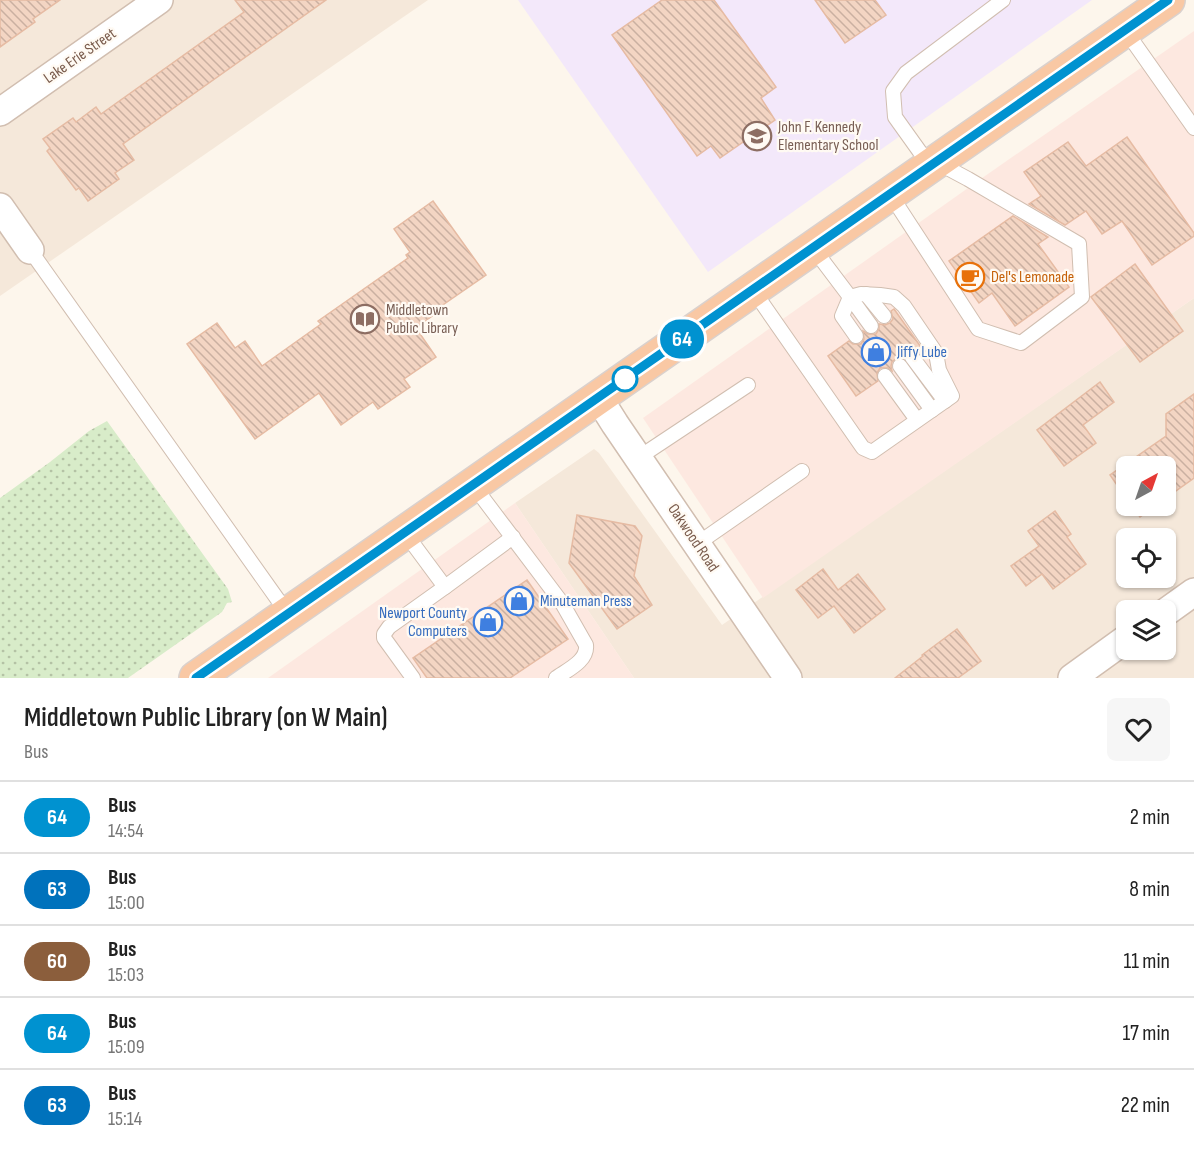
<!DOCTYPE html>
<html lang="en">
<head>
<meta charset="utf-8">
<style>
  body { margin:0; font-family:"Sofia Sans Condensed",sans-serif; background:#f6f6f6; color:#222; height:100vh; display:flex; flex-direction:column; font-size:22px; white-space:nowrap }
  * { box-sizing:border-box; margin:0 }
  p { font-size:20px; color:#767676 }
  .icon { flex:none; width:33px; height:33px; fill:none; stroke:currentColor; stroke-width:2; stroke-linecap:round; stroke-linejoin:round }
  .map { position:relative; height:678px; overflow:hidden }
  .details { display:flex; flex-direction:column; background:#fff; flex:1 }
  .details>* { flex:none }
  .badge { padding:0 12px; border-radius:20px; font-size:21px; line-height:39px }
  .needle { width:39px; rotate:40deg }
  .controls { position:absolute; left:1116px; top:456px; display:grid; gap:12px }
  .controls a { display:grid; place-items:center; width:60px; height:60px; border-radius:9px; background:#fff; box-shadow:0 2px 4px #0004; font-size:30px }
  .map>.badge { position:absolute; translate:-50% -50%; box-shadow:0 0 0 3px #fff }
  .round { display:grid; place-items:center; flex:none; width:63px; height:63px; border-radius:9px; background:#f6f6f6 }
  .headline { display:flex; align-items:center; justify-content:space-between; height:102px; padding:0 24px }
  h1 { font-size:28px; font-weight:600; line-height:45px }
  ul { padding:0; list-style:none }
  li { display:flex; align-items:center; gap:18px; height:72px; padding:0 24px; border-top:2px solid #e0e0e0 }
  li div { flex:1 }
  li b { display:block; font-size:22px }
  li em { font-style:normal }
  li .badge { min-width:66px; font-weight:700; text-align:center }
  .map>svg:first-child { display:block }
  .residential { fill:#f5e8da; fill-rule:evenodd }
  .commercial { fill:#fde8e0 }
  .education { fill:#f3e8fa }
  .grass { fill:url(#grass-dots) }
  .building { fill:url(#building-back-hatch); stroke:#e6bba3; stroke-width:1.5 }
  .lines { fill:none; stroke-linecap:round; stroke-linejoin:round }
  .service-casing { stroke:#d1beb0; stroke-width:16 }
  .minor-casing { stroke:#d1beb0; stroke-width:30 }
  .trunk-casing { stroke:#dad1cd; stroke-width:36 }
  .service { stroke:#fff; stroke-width:14 }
  .minor { stroke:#fff; stroke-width:27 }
  .trunk { stroke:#f9c8a4; stroke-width:33 }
  .line-casing { stroke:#fff; stroke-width:14 }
  .line { stroke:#0092d0; stroke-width:9 }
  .stop-dot { fill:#fff; stroke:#0092d0; stroke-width:3 }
  .labels { text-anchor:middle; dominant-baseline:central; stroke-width:4.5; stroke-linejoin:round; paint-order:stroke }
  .street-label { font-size:16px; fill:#7a5c4d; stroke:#fffaf3 }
  .education-label { font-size:16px; fill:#785e54; stroke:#fffaf3; text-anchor:start }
  .food-label { font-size:16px; fill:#c56008; stroke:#fffaf3; text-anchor:start }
  .shop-label { font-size:16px; fill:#366cbe; stroke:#fffaf3; text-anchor:start }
</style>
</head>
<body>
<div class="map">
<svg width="1194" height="678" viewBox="0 0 1194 678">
  <defs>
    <pattern id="grass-dots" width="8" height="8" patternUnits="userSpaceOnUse" patternTransform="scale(1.5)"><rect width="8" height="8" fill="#d8ecc9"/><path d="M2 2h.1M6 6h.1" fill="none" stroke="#b4c2a5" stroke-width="1.8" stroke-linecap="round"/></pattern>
    <pattern id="building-back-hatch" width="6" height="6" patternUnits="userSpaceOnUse" patternTransform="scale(1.5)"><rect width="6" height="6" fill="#f3d5c3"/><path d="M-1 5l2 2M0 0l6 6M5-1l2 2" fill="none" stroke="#cab0a1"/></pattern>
  </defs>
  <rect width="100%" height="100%" fill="#fdf6ec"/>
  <g class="residential">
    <path d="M0,0H428L0,296Z"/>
    <path d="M1194,298V678H634L515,503L594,449L599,453L722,625ZM1126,466H1166V506H1126ZM1126,538H1166V578H1126ZM1126,610H1166V650H1126Z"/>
  </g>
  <g class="commercial">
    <path d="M1194,31V298L763,598L643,418L985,176Z"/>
    <path d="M515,503L634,678H268Z"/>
  </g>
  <path class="education" d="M518,0H1092L708,272Z"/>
  <path class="grass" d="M107,421L228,589L232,602L227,603L222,612L128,678H0V498L50,462L89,431Z"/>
  <g class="building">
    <path d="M0,0H60L33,19L35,22L0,47Z"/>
    <path d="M235,0H326L123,144L134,160L115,173L119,179L88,201L79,188L76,190L47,151L50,148L43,139L73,118L76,122L96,107L101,114L244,12Z"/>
    <path d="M662,0H714L776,87L761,98L775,120L720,158L711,146L697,156L612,35Z"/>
    <path d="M815,0H875L886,15L845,43Z"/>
    <path d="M1127,137L1194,233V236L1152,265L1122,221L1102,234L1086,211L1065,225L1029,204L1041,196L1024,172L1068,142L1086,166Z"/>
    <path d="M433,201L486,275L437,309L439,311L416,328L436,357L404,379L410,387L378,409L373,402L341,425L319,393L255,439L187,344L217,323L235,348L245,341L262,366L321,324L318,321L408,258L406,255L410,252L394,229Z"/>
    <path d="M1013,216L1048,237L1038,244L1069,287L1015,326L992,293L979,303L949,261Z"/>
    <path d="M1135,264L1183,331L1140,362L1091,297Z"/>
    <path d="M894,309L923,350L919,352L915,349L907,350L904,353L903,358L898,357L892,362L891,366L892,371L888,368H880L877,373L878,381L856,396L828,356L849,341L853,344H861L864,339L863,331L868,334H876L879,329V324L885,325L890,323L893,319L891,311Z"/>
    <path d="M1100,382L1114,402L1083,425L1096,443L1064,466L1037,430Z"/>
    <path d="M1194,394V478L1166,498V466H1126V498L1110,475L1166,436V414Z"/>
    <path d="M1132,506H1155L1140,517Z"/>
    <path d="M1055,511L1071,534L1067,537L1086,564L1053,589L1042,574L1026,586L1011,566L1039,546L1028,531Z"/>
    <path d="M577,515L635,526L642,536L634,576L652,605L617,629L569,563Z"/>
    <path d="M823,569L838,590L858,574L885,609L854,633L834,606L818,618L796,590Z"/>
    <path d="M527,580L568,639L510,678H427L413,658Z"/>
    <path d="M957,629L981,661L958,678H895L923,656L922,655Z"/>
  </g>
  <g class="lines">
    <g class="service-casing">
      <g id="service">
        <path d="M1125,30L1194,128"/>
        <path d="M930,166L895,117L893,91L906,73L1003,0"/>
        <path d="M890,194L978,329L1021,343L1082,297L1079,244L968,179L938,163"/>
        <path d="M30,250L288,614"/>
        <path d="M753,290L863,448L872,452L952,396L939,370L936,353L904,306L894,297L880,295L861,294L850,297L813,248"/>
        <path d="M866,294L884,316"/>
        <path d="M850,297L842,316L856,336"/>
        <path d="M850,297L871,326"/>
        <path d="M912,357L945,401"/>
        <path d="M900,366L932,410"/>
        <path d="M885,376L917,420"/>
        <path d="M638,458L748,385"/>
        <path d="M473,485L562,603L586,645C588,661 567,670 556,678"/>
        <path d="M405,533L445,587L389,627L384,634V638L413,678"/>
        <path d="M697,544L802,471"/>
        <path d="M445,587L513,537"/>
      </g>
    </g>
    <g class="minor-casing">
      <g id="minor">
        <path d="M0,112L159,0"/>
        <path d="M0,207L30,250"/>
        <path d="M598,397L615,424L788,678"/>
        <path d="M1166,612L1194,592"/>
        <path d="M1072,678L1126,639"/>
      </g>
    </g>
    <g class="trunk-casing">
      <path id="trunk" d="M196,678L1168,0"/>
    </g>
    <use href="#service" class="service"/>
    <use href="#minor" class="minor"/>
    <use href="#trunk" class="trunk"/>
  </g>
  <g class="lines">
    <g class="line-casing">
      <path id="line" d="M196,678L1168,0"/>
    </g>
    <use href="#line" class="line"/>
  </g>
  <defs>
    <g id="school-ring" transform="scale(1.5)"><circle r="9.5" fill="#fffaf3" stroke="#8d6e63" stroke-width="1.5"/><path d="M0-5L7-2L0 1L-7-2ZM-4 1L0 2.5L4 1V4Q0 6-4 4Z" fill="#8d6e63"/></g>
    <g id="cafe-ring" transform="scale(1.5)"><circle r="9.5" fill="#fffaf3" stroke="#e8710a" stroke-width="1.5"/><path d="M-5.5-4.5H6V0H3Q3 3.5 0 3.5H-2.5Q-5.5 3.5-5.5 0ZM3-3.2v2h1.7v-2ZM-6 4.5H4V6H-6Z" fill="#e8710a"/></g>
    <g id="library-ring" transform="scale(1.5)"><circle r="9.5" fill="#fffaf3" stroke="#8d6e63" stroke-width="1.5"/><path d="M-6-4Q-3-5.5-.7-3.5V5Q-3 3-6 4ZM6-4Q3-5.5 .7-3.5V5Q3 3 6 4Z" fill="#8d6e63"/></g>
    <g id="shop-ring" transform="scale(1.5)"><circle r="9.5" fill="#fffaf3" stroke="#3f7fe0" stroke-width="1.5"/><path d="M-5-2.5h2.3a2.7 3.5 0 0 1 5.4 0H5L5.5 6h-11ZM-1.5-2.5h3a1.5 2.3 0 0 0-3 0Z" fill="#3f7fe0"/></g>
  </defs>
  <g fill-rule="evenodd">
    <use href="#school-ring" x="757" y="136"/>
    <use href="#cafe-ring" x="970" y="277"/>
    <use href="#library-ring" x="365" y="319"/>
    <use href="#shop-ring" x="876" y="352"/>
    <use href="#shop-ring" x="519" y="601"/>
    <use href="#shop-ring" x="488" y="622"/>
  </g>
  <circle class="stop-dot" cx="625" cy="379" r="12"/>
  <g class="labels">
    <g class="street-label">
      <text transform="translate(80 56) rotate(-35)">Lake Erie Street</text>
      <text transform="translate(693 538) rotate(56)">Oakwood Road</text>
    </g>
    <g class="education-label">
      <text x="778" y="127">John F. Kennedy<tspan x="778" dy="18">Elementary School</tspan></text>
      <text x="386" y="310">Middletown<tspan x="386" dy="18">Public Library</tspan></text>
    </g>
    <g class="food-label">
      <text x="991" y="277">Del's Lemonade</text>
    </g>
    <g class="shop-label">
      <text x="897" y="352">Jiffy Lube</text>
      <text x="540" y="601">Minuteman Press</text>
      <text x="467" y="613" text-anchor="end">Newport County<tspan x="467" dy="18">Computers</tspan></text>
    </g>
  </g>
</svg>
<div class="controls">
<a><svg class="needle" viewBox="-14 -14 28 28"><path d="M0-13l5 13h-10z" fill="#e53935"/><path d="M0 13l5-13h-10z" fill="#767676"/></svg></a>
<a><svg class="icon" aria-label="locate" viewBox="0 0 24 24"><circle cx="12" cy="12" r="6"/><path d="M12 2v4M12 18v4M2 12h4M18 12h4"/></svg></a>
<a><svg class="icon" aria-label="layers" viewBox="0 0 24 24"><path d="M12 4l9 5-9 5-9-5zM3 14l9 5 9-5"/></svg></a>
</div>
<b class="badge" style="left:682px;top:339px;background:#0092d0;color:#fff">64</b>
</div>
<section class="details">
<div class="headline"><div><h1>Middletown Public Library (on W Main)</h1><p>Bus</p></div><a class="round"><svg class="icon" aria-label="heart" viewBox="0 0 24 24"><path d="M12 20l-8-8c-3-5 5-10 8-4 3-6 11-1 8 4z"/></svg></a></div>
<ul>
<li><span class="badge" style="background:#0092d0;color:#fff">64</span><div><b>Bus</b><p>14:54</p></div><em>2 min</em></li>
<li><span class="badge" style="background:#0072bc;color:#fff">63</span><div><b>Bus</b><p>15:00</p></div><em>8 min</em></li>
<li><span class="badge" style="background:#8b5e3c;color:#fff">60</span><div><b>Bus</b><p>15:03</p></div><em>11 min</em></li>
<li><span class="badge" style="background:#0092d0;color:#fff">64</span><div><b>Bus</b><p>15:09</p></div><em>17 min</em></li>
<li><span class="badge" style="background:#0072bc;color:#fff">63</span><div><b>Bus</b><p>15:14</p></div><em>22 min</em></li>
</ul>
</section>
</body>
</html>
